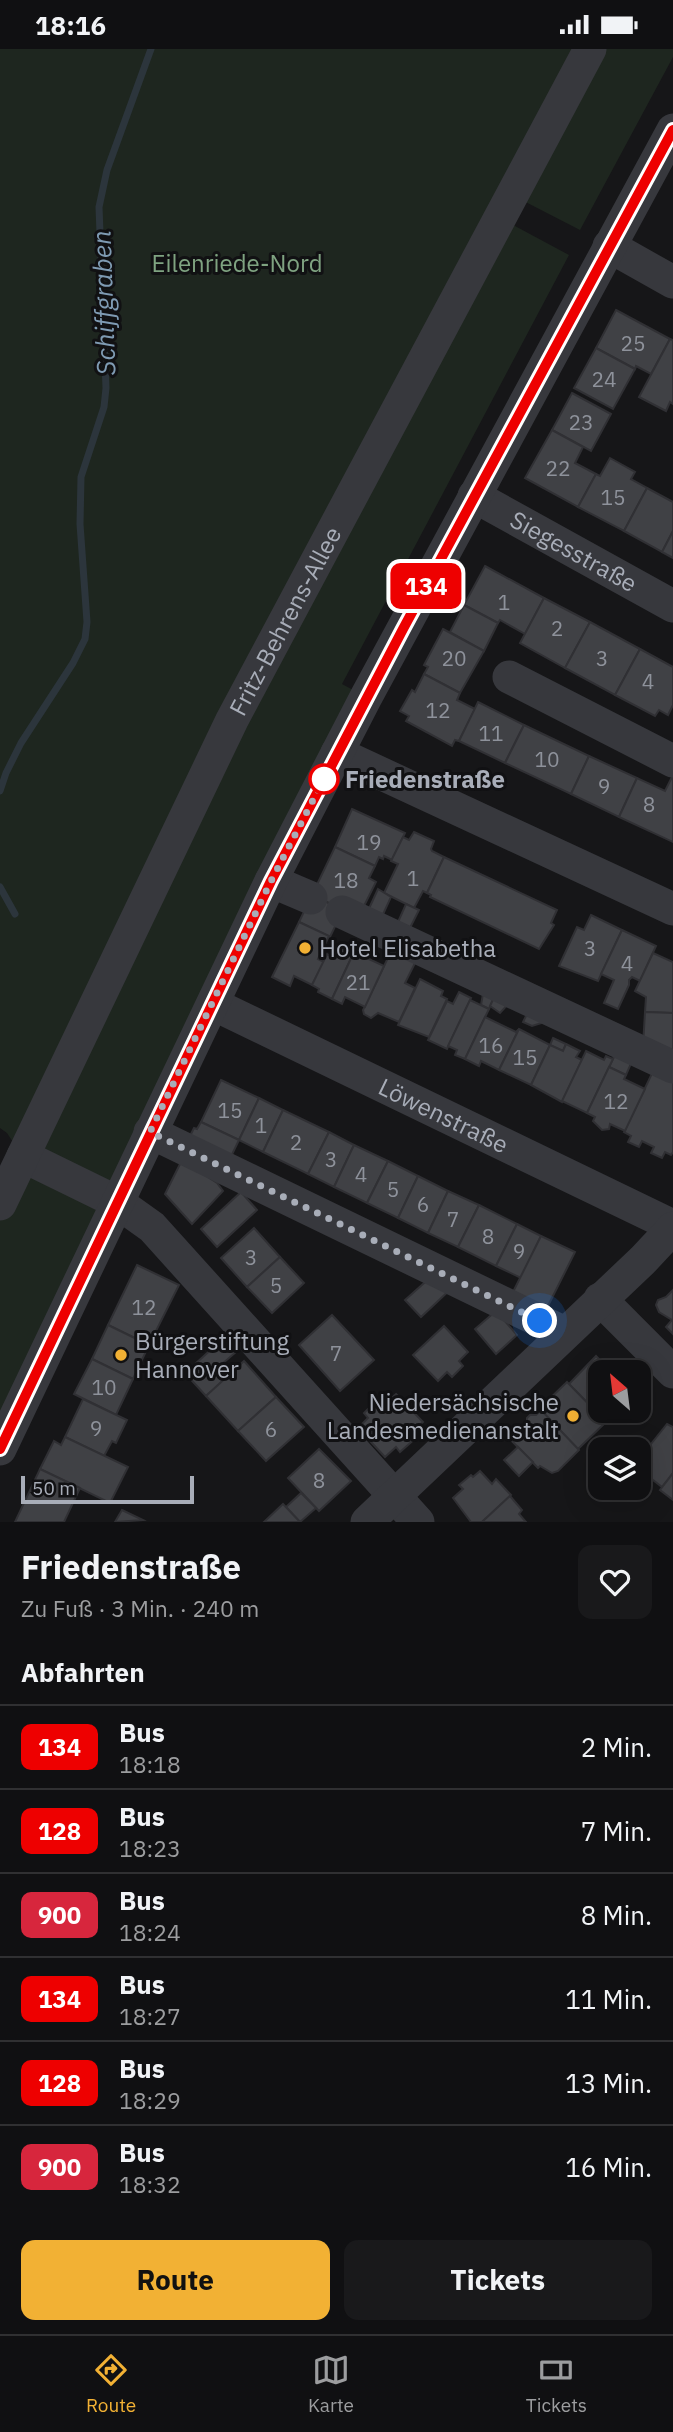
<!DOCTYPE html>
<html lang="de">
<head>
<meta charset="utf-8">
<style>
  body { margin:0; font-family:"IBM Plex Sans",sans-serif; background:#19191b; color:#f1f3f6; height:100vh; display:flex; flex-direction:column; font-size:26px; white-space:nowrap }
  * { box-sizing:border-box; margin:0 }
  p { font-size:23px; color:#9c9d9f }
  .icon { flex:none; width:38px; height:38px; fill:none; stroke:currentColor; stroke-width:2; stroke-linecap:round; stroke-linejoin:round }
  .map { position:relative; height:1473px; overflow:hidden }
  .side { display:flex; flex-direction:column; background:#101012; flex:1 }
  .side>* { flex:none }
  .badge { padding:0 14px; border-radius:10px; font-size:24px; line-height:46px }
  .needle { width:46px; rotate:332deg }
  .controls { position:absolute; left:588px; top:1311px; display:grid; gap:14px }
  .controls a { display:grid; place-items:center; width:63px; height:63px; border-radius:14px; background:#101012; box-shadow:0 7px 28px #0002,0 0 0 2px #303032; font-size:35px }
  .scale { position:absolute; left:21px; bottom:18px; width:173px; box-sizing:border-box; padding-left:7px; border:4px solid #a8adb8; border-top:0; font-size:19px; line-height:24px; white-space:nowrap; color:#a8adb8; -webkit-text-stroke:5px #111113; paint-order:stroke }
  .you { position:absolute; width:35px; height:35px; margin:-18px; border:5px solid #fff; border-radius:50%; background:#1a73e8; box-shadow:0 0 0 10px #1a73e833 }
  .map>.badge { position:absolute; translate:-50% -50%; box-shadow:0 0 0 4px #fff }
  h2 { padding:0 21px; font-size:26px; line-height:63px }
  .round { display:grid; place-items:center; flex:none; width:74px; height:74px; border-radius:14px; background:#19191b }
  .head { display:flex; align-items:center; justify-content:space-between; height:119px; padding:0 21px }
  h1 { font-size:33px; font-weight:700; line-height:52px }
  .button { display:flex; gap:14px; margin-top:auto; padding:14px 21px }
  .button a { flex:1; height:80px; border-radius:14px; background:#f2b134; color:#111; font-size:28px; font-weight:700; line-height:80px; text-align:center }
  .button a+a { background:#19191b; color:#f1f3f6 }
  ul { padding:0; list-style:none }
  li { display:flex; align-items:center; gap:21px; height:84px; padding:0 21px; border-top:2px solid #303032 }
  li div { flex:1 }
  li b { display:block; font-size:26px }
  li em { font-style:normal }
  li .badge { min-width:77px; font-weight:700; text-align:center }
  .status { display:flex; justify-content:space-between; align-items:center; height:49px; padding:0 35px; background:#101012; direction:ltr }
  .status svg { height:19px; fill:currentColor }
  .dock { display:flex; justify-content:space-around; align-items:center; height:98px; border-top:2px solid #303032; background:#101012; font-size:19px; color:#9c9d9f }
  .dock a { display:grid; justify-items:center; gap:4px }
  .dock .on { color:#f2b134 }
  .map>svg:first-child { display:block }
  .green { fill:#1e261f }
  .lines { fill:none; stroke-linecap:round; stroke-linejoin:round }
  .stream { stroke:#2c353c; stroke-width:7 }
  .building { fill:#404145; stroke:#303034; stroke-width:2 }
  .minor { stroke:#37383d; stroke-width:33 }
  .line-casing { stroke:#fff; stroke-width:16 }
  .line { stroke:#e00; stroke-width:10 }
  .walk { stroke:#a8adb8; stroke-width:7; stroke-dasharray:0 12.6 }
  .stop-dot { fill:#fff; stroke:#e00; stroke-width:3.5 }
  .poi-dot { fill:#f2b134; stroke:#111113; stroke-width:2.5 }
  .labels { text-anchor:middle; dominant-baseline:central; stroke-width:6; stroke-linejoin:round; paint-order:stroke }
  .number-label { font-size:21px; fill:#8e929b }
  .park-label { font-size:24px; fill:#7fa381; stroke:#111113 }
  .street-label { font-size:24px; fill:#a8adb8; stroke:#111113 }
  .stop-label { font-size:24px; font-weight:bold; fill:#a8adb8; stroke:#111113; text-anchor:start }
  .poi-label { font-size:24px; fill:#a8adb8; stroke:#111113; text-anchor:start }
  .water-label { font-size:26px; font-style:italic; fill:#7f9bb3; stroke:#111113 }
</style>
</head>
<body>
<div class="status"><b>18:16</b><svg viewBox="0 0 49 12"><path d="M0 12V9h3v3zM5 12V6h3v6zM10 12V3h3v9zM15 12V0h3v12zM26 1h20v11H26zM47 4h2v5h-2z"/></svg></div>
<div class="map">
<svg width="673" height="1473" viewBox="0 0 673 1473">
  <rect width="100%" height="100%" fill="#161618"/>
  <path class="green" d="M0,0H673V8L580,181L512,146L500,169L569,206L342,635L366,648L0,1400V1155L22,1107L7,1084L0,1079Z"/>
  <g class="lines">
    <g class="stream">
      <path d="M0,742L6,724L21,694L73,614L85,590L87,573L80,475L81,428L104,358L106,339L99,158L107,121L151,0"/>
      <path d="M0,838L15,865"/>
    </g>
  </g>
  <g class="building">
    <path d="M616,261L670,290L651,325L636,317L635,320L596,299Z"/>
    <path d="M670,290L673,291V355L670,353L666,362L639,348Z"/>
    <path d="M596,299L635,320L613,360L574,339Z"/>
    <path d="M572,344L611,365L591,402L552,381Z"/>
    <path d="M552,381L583,398L575,414L596,425L578,458L525,429Z"/>
    <path d="M610,409L635,423L631,430L647,439L624,482L578,458L596,425L600,427Z"/>
    <path d="M647,439L673,453V482L662,503L624,482Z"/>
    <path d="M673,482V509L662,503Z"/>
    <path d="M485,517L544,549L525,585L500,571L498,574L464,556Z"/>
    <path d="M544,549L590,573L565,619L520,594Z"/>
    <path d="M464,556L498,574L484,602L450,583Z"/>
    <path d="M590,573L640,600L615,646L565,619Z"/>
    <path d="M443,580L484,602L460,644L424,625L428,618L424,616Z"/>
    <path d="M640,600L673,618V656L668,666L659,661L655,667L615,646Z"/>
    <path d="M424,625L460,644L457,651L475,660L459,692L455,691L452,697L406,672L409,667L400,662L412,641L415,643Z"/>
    <path d="M478,653L524,676L505,714L459,692Z"/>
    <path d="M524,676L589,707L571,745L505,714Z"/>
    <path d="M589,707L637,729L619,768L571,745Z"/>
    <path d="M673,726V793L619,768L637,729L665,742Z"/>
    <path d="M352,760L405,784L392,811L384,807L383,810L379,808L375,817L335,798Z"/>
    <path d="M414,783L434,792L431,800L432,802L444,808L427,844L423,842L414,859L384,844L398,815L391,812L403,788L409,791Z"/>
    <path d="M335,798L375,817L369,829L376,833L363,859L343,861L312,846Z"/>
    <path d="M444,808L557,861L551,874L554,876L539,900L430,848L431,846L427,844Z"/>
    <path d="M378,840L391,848L380,872L366,866Z"/>
    <path d="M312,846L343,861L330,888L299,873Z"/>
    <path d="M406,855L419,861L410,879L398,873Z"/>
    <path d="M591,866L622,881L598,932L559,917L577,878L584,881Z"/>
    <path d="M299,873L329,887L318,910L324,913L312,936L294,927L290,937L272,928Z"/>
    <path d="M622,881L656,897L640,932L632,928L629,931V936L618,960L604,954L614,931L601,925Z"/>
    <path d="M396,892L420,904L405,934L415,939L399,973L378,964L371,969L364,965L363,961Z"/>
    <path d="M343,898L354,903L332,950L318,943L319,940L312,936L327,905L335,909Z"/>
    <path d="M354,903L384,917L365,958L345,948L342,955L332,950Z"/>
    <path d="M653,904L673,913V964L645,963L646,948L635,942Z"/>
    <path d="M420,930L443,942L441,947L447,950L429,988L398,976Z"/>
    <path d="M484,939L498,940L489,960L481,956Z"/>
    <path d="M498,940L511,952L500,964L490,957Z"/>
    <path d="M459,943L471,949L447,1000L428,991L447,952L453,955Z"/>
    <path d="M470,951L489,960L465,1010L455,1006L457,1001L448,997Z"/>
    <path d="M532,955L548,972L532,977L523,973Z"/>
    <path d="M645,963L673,964V1012L643,997Z"/>
    <path d="M485,968L516,983L519,980L499,1021L481,1012L479,1017L465,1010Z"/>
    <path d="M519,980L550,996L531,1036L499,1021Z"/>
    <path d="M553,989L566,995L563,1002L550,996Z"/>
    <path d="M566,995L580,1002L576,1008L582,1011L562,1053L531,1036L550,996L563,1002Z"/>
    <path d="M619,997L633,1010L626,1026L609,1018Z"/>
    <path d="M586,1002L604,1011L606,1007L613,1010L587,1064L562,1052Z"/>
    <path d="M656,1016L673,1024V1103L671,1106L665,1103L662,1109L651,1104L654,1098L642,1092L639,1098L628,1093L631,1087L624,1083Z"/>
    <path d="M609,1018L626,1026L624,1030L645,1040L625,1082L610,1075L609,1080L602,1081L593,1072L595,1068L587,1064Z"/>
    <path d="M221,1031L259,1049L239,1091L201,1073Z"/>
    <path d="M259,1049L283,1061L263,1103L239,1091Z"/>
    <path d="M283,1061L329,1083L308,1125L263,1103Z"/>
    <path d="M201,1073L239,1091L226,1118L184,1099L194,1079L197,1080Z"/>
    <path d="M329,1083L354,1096L334,1138L308,1125Z"/>
    <path d="M354,1096L388,1112L367,1154L334,1138Z"/>
    <path d="M182,1111L217,1134L223,1142L192,1175L165,1145Z"/>
    <path d="M388,1112L418,1127L398,1169L367,1154Z"/>
    <path d="M418,1127L448,1142L428,1184L398,1169Z"/>
    <path d="M448,1142L479,1156L458,1198L428,1184Z"/>
    <path d="M241,1143L257,1161L217,1198L201,1180Z"/>
    <path d="M479,1156L517,1175L496,1217L458,1198Z"/>
    <path d="M517,1175L541,1187L521,1229L496,1217Z"/>
    <path d="M254,1179L280,1208L247,1238L221,1209Z"/>
    <path d="M541,1187L575,1203L547,1259L513,1243Z"/>
    <path d="M280,1208L304,1234L272,1264L247,1238Z"/>
    <path d="M137,1216L179,1236L149,1296L108,1276Z"/>
    <path d="M432,1227L454,1237L421,1268L405,1251Z"/>
    <path d="M673,1241V1285L666,1278L672,1271L659,1263L656,1256L658,1251L666,1248Z"/>
    <path d="M496,1262L517,1286L496,1305L475,1280Z"/>
    <path d="M332,1266L374,1311L340,1342L299,1296Z"/>
    <path d="M108,1276L149,1296L133,1330L92,1310Z"/>
    <path d="M444,1277L468,1303L459,1312L463,1317L452,1328L447,1323L438,1332L413,1306Z"/>
    <path d="M224,1289L236,1303L215,1321L224,1331L206,1347L185,1324Z"/>
    <path d="M596,1307L609,1321L613,1318L618,1323H600V1362H614L613,1366L606,1373L569,1335Z"/>
    <path d="M92,1310L133,1330L116,1366L74,1345Z"/>
    <path d="M244,1312L276,1348L238,1382L206,1347Z"/>
    <path d="M567,1333L606,1373L578,1400L539,1360Z"/>
    <path d="M396,1345L423,1373L412,1383L417,1388L400,1403L396,1398L385,1408L358,1379L368,1369L364,1364L378,1350L383,1356Z"/>
    <path d="M276,1348L304,1378L266,1412L238,1382Z"/>
    <path d="M83,1350L127,1371L116,1394L112,1392L104,1407L65,1388Z"/>
    <path d="M541,1361L579,1401L558,1422L552,1424L540,1417L538,1419L510,1390V1387L527,1373V1369L530,1366H536Z"/>
    <path d="M667,1375L673,1378V1424L662,1438L639,1420V1410Z"/>
    <path d="M65,1388L128,1418L110,1454L40,1420L54,1392L61,1396Z"/>
    <path d="M518,1398L533,1413L519,1427L504,1411Z"/>
    <path d="M319,1400L351,1432L319,1462L288,1429Z"/>
    <path d="M40,1420L80,1439L64,1473H15Z"/>
    <path d="M480,1422L492,1435L496,1430L511,1446L482,1473H471L453,1449L463,1440L459,1436L471,1426L473,1428Z"/>
    <path d="M673,1424V1451L660,1441Z"/>
    <path d="M301,1444L316,1459L300,1473L286,1458Z"/>
    <path d="M510,1447L522,1461L519,1465L526,1473H482Z"/>
    <path d="M283,1455L300,1473H264Z"/>
    <path d="M122,1461L143,1471L115,1473Z"/>
  </g>
  <g class="lines">
    <g class="minor">
      <path d="M609,197L673,233"/>
      <path id="s1" d="M474,447L673,557"/>
      <path d="M509,628L673,712"/>
      <path d="M337,704L673,860"/>
      <path d="M271,832L311,849"/>
      <path d="M342,863L673,1018"/>
      <path id="s2" d="M213,955L673,1177"/>
      <path d="M150,1083L565,1284"/>
      <path d="M23,1107L117,1153L152,1178L418,1473"/>
      <path id="s3" d="M0,1155L232,671L590,0"/>
      <path d="M600,1250L673,1323"/>
      <path d="M0,1400L271,832L366,648L673,81"/>
      <path d="M367,1473L643,1211L673,1179"/>
    </g>
  </g>
  <g class="lines">
    <g class="line-casing">
      <path id="line" d="M0,1400L271,832L403,580L673,81"/>
    </g>
    <use href="#line" class="line"/>
    <path class="walk" d="M324,730L271,832L150,1083L540,1272"/>
  </g>
  <circle class="stop-dot" cx="324" cy="730" r="14"/>
  <g class="poi-dot">
    <circle cx="305" cy="899" r="7"/>
    <circle cx="121" cy="1306" r="7"/>
    <circle cx="573" cy="1367" r="7"/>
  </g>
  <g class="labels">
    <g class="number-label">
      <text x="633" y="294">25</text>
      <text x="604" y="330">24</text>
      <text x="581" y="373">23</text>
      <text x="558" y="419">22</text>
      <text x="613" y="448">15</text>
      <text x="504" y="553">1</text>
      <text x="557" y="579">2</text>
      <text x="454" y="609">20</text>
      <text x="602" y="609">3</text>
      <text x="648" y="632">4</text>
      <text x="438" y="661">12</text>
      <text x="491" y="684">11</text>
      <text x="547" y="710">10</text>
      <text x="604" y="737">9</text>
      <text x="649" y="755">8</text>
      <text x="369" y="793">19</text>
      <text x="413" y="829">1</text>
      <text x="346" y="831">18</text>
      <text x="590" y="899">3</text>
      <text x="627" y="914">4</text>
      <text x="358" y="933">21</text>
      <text x="491" y="996">16</text>
      <text x="525" y="1008">15</text>
      <text x="616" y="1052">12</text>
      <text x="230" y="1061">15</text>
      <text x="261" y="1076">1</text>
      <text x="296" y="1093">2</text>
      <text x="331" y="1110">3</text>
      <text x="361" y="1125">4</text>
      <text x="393" y="1140">5</text>
      <text x="423" y="1155">6</text>
      <text x="453" y="1170">7</text>
      <text x="488" y="1187">8</text>
      <text x="519" y="1202">9</text>
      <text x="251" y="1208">3</text>
      <text x="276" y="1236">5</text>
      <text x="144" y="1258">12</text>
      <text x="336" y="1304">7</text>
      <text x="104" y="1338">10</text>
      <text x="96" y="1379">9</text>
      <text x="271" y="1380">6</text>
      <text x="319" y="1431">8</text>
    </g>
    <g class="park-label">
      <text x="237" y="214">Eilenriede-Nord</text>
    </g>
    <g class="street-label">
      <text stroke="none"><textPath href="#s1" startOffset="114">Siegesstraße</textPath></text>
      <text stroke="none"><textPath href="#s3" startOffset="649">Fritz-Behrens-Allee</textPath></text>
      <text stroke="none"><textPath href="#s2" startOffset="256">Löwenstraße</textPath></text>
    </g>
    <g class="stop-label">
      <text x="345" y="730">Friedenstraße</text>
    </g>
    <g class="poi-label">
      <text x="319" y="899">Hotel Elisabetha</text>
      <text x="135" y="1292">Bürgerstiftung<tspan x="135" dy="28">Hannover</tspan></text>
      <text x="559" y="1353" text-anchor="end">Niedersächsische<tspan x="559" dy="28">Landesmedienanstalt</tspan></text>
    </g>
    <g class="water-label">
      <text transform="translate(103 254) rotate(-92)">Schiffgraben</text>
    </g>
  </g>
</svg>
<div class="controls">
<a><svg class="needle" viewBox="-14 -14 28 28"><path d="M0-13l5 13h-10z" fill="#e53935"/><path d="M0 13l5-13h-10z" fill="#9c9d9f"/></svg></a>
<a><svg class="icon" aria-label="layers" viewBox="0 0 24 24"><path d="M12 4l9 5-9 5-9-5zM3 14l9 5 9-5"/></svg></a>
</div>
<div class="scale">50 m</div>
<div class="you" style="left:540px;top:1272px"></div>
<b class="badge" style="left:426px;top:537px;background:#e00;color:#fff">134</b>
</div>
<section class="side">
<div class="head"><div><h1>Friedenstraße</h1><p>Zu Fuß · 3 Min. · 240 m</p></div><a class="round"><svg class="icon" aria-label="heart" viewBox="0 0 24 24"><path d="M12 20l-8-8c-3-5 5-10 8-4 3-6 11-1 8 4z"/></svg></a></div>
<h2>Abfahrten</h2>
<ul>
<li><span class="badge" style="background:#e00;color:#fff">134</span><div><b>Bus</b><p>18:18</p></div><em>2 Min.</em></li>
<li><span class="badge" style="background:#e00;color:#fff">128</span><div><b>Bus</b><p>18:23</p></div><em>7 Min.</em></li>
<li><span class="badge" style="background:#d7263d;color:#fff">900</span><div><b>Bus</b><p>18:24</p></div><em>8 Min.</em></li>
<li><span class="badge" style="background:#e00;color:#fff">134</span><div><b>Bus</b><p>18:27</p></div><em>11 Min.</em></li>
<li><span class="badge" style="background:#e00;color:#fff">128</span><div><b>Bus</b><p>18:29</p></div><em>13 Min.</em></li>
<li><span class="badge" style="background:#d7263d;color:#fff">900</span><div><b>Bus</b><p>18:32</p></div><em>16 Min.</em></li>
</ul>
<div class="button"><a>Route</a><a>Tickets</a></div>
</section>
<nav class="dock">
<a class="on"><svg class="icon" aria-label="directions" viewBox="0 0 24 24"><path d="M12 3l9 9-9 9-9-9zM9 14v-3h6M13 9l2 2-2 2"/></svg>Route</a>
<a><svg class="icon" aria-label="map" viewBox="0 0 24 24"><path d="M3 6l6-2 6 2 6-2v14l-6 2-6-2-6 2zM9 4v14M15 6v14"/></svg>Karte</a>
<a><svg class="icon" aria-label="tickets" viewBox="0 0 24 24"><path d="M3 7h18v10H3zM15 7v10"/></svg>Tickets</a>
</nav>
</body>
</html>
